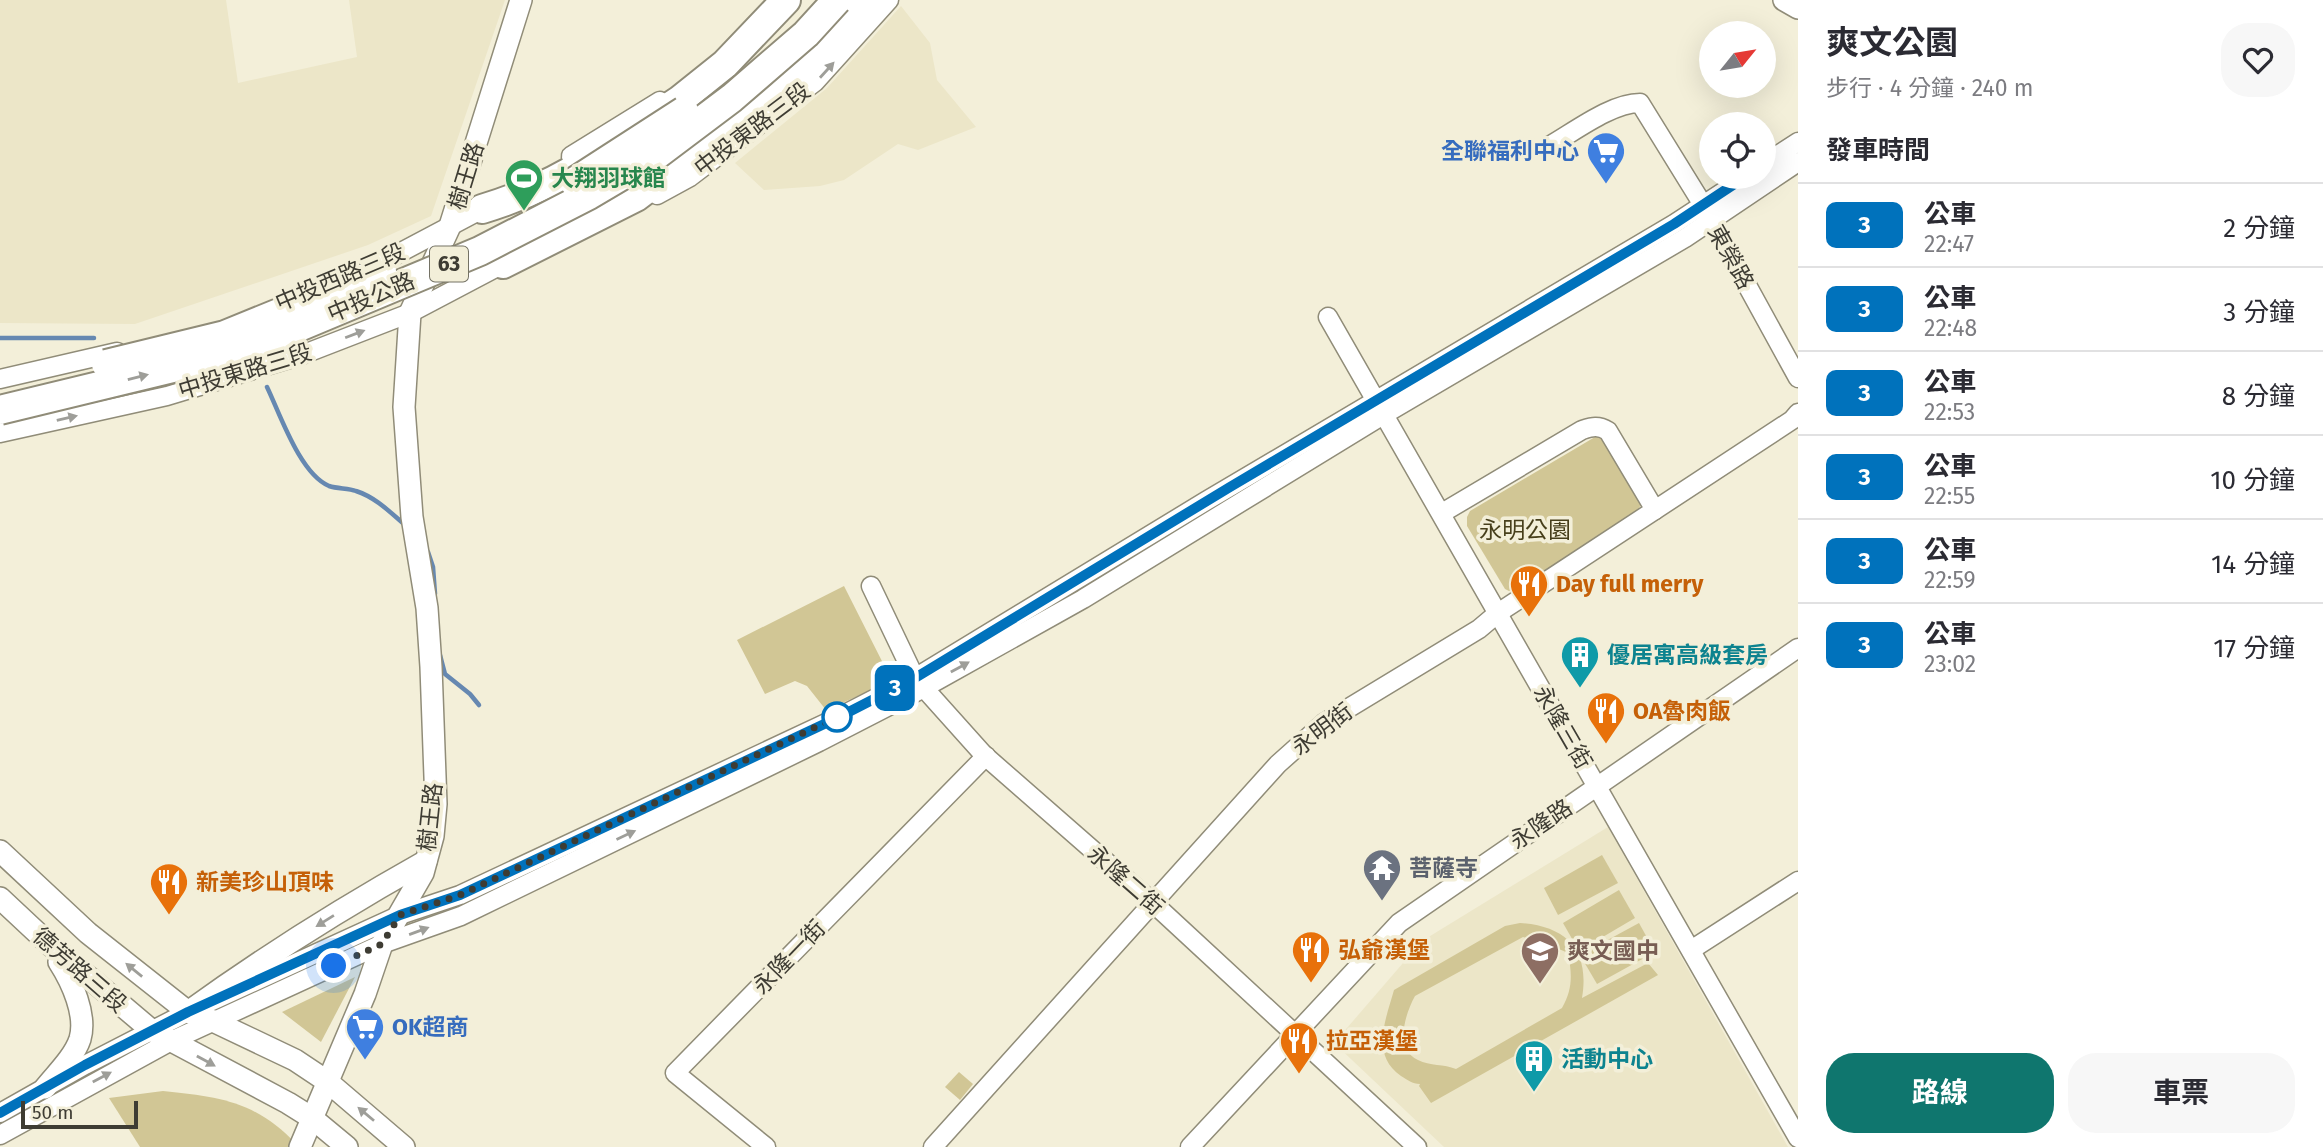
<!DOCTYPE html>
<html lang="zh-TW">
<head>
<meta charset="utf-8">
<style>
  body { margin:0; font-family:"Fira Sans","Noto Sans TC",sans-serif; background:#f7f7f7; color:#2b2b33; height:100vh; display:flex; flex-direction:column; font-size:26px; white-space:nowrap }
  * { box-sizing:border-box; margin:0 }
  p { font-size:23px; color:#7c7c81 }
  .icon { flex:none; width:38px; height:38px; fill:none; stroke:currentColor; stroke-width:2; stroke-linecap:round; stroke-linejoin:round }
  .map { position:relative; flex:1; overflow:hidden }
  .details { display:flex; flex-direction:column; background:#fff; width:525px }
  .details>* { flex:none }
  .badge { padding:0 14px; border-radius:10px; font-size:24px; line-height:46px }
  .needle { width:46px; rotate:60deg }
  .fabs { position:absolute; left:1699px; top:21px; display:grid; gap:14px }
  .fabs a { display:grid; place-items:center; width:77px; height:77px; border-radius:50%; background:#fff; box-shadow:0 7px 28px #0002; font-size:35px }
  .scale { position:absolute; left:21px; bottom:18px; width:117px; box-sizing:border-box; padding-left:7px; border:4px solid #3e3c33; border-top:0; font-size:19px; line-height:24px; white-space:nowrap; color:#3e3c33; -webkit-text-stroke:5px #f3efd9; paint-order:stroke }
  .you { position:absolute; width:35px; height:35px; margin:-18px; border:5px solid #fff; border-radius:50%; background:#1a73e8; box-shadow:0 0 0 10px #1a73e833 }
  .map>.badge { position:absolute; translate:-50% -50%; box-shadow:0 0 0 4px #fff }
  h2 { padding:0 28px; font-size:26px; line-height:63px }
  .round { display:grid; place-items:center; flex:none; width:74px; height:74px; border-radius:28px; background:#f7f7f7 }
  .head { display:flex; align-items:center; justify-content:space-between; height:119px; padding:0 28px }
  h1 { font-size:33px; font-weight:700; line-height:52px }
  .button { display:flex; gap:14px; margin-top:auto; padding:14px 28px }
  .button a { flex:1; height:80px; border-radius:28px; background:#0f766e; color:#fff; font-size:28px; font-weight:700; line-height:80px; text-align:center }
  .button a+a { background:#f7f7f7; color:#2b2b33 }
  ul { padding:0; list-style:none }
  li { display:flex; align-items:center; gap:21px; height:84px; padding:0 28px; border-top:2px solid #e1e1e2 }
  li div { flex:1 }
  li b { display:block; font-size:26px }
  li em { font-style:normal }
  li .badge { min-width:77px; font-weight:700; text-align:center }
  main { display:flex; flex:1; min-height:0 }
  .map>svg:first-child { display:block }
  .built { fill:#ece6c8 }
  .green { fill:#d1c695; fill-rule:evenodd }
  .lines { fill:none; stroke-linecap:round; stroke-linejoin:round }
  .stream { stroke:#6688b1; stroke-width:4.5 }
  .minor-casing { stroke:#908c78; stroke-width:21 }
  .tertiary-casing { stroke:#908c78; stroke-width:24 }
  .primary-casing { stroke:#908c78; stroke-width:32 }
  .minor { stroke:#fff; stroke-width:18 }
  .tertiary { stroke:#fff; stroke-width:21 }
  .primary { stroke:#fff; stroke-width:28 }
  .primary-bridge-casing { stroke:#908c78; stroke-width:32; stroke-linecap:butt }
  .primary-bridge { stroke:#fff; stroke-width:28 }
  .oneway { fill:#9e9e99 }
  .line-casing { stroke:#fff; stroke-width:16 }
  .line { stroke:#0072bc; stroke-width:10 }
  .walk { stroke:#3e3c33; stroke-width:7; stroke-dasharray:0 12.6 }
  .stop-dot { fill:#fff; stroke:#0072bc; stroke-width:3.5 }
  .labels { text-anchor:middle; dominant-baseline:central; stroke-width:7; stroke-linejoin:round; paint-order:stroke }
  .shield { fill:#f3efd9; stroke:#747265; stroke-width:2 }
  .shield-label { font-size:21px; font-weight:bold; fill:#3e3c33 }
  .street-label { font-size:23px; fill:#3e3c33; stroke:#f3efd9 }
  .shop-label { font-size:23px; font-weight:bold; fill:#366cbe; stroke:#f3efd9; text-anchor:end }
  .leisure-label { font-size:23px; font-weight:bold; fill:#27864d; stroke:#f3efd9; text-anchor:start }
  .park-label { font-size:23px; fill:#473f1b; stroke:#f3efd9 }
  .food-label { font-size:23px; font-weight:bold; fill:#c56008; stroke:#f3efd9; text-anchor:start }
  .culture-label { font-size:23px; font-weight:bold; fill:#0d838f; stroke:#f3efd9; text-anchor:start }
  .worship-label { font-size:23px; font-weight:bold; fill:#5b616d; stroke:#f3efd9; text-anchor:start }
  .education-label { font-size:23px; font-weight:bold; fill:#785e54; stroke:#f3efd9; text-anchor:start }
</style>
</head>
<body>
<main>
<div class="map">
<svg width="1798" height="1147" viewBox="0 0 1798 1147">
  <rect width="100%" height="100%" fill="#f3efd9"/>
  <g class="built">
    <path d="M0,0H226L238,83L357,57L349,0H505L431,216L368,245L135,324L0,323Z"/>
    <path d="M901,6L930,43L937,80L976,127L918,150L898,144L844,180L820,186L764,190L735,163L827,88Z"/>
    <path d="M1608,827L1788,1147H1444L1334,1043L1422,941Z"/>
  </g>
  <g class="green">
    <path d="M1600,434L1641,504L1638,511L1520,589L1509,591L1505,589L1467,526V517L1470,511Z"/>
    <path d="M844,586L892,681L826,710L807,686L795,681L765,694L737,640Z"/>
    <path d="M1602,855L1618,883L1558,915L1544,888Z"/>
    <path d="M1619,890L1635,918L1579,951L1563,923Z"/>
    <path d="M1520,923C1567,926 1590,951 1582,998L1648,963L1658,975L1431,1103L1419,1086L1420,1084C1412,1084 1408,1080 1401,1076C1370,1055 1386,1019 1394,990L1505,926ZM1523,937L1543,942L1568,953C1572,974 1573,989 1562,1008L1456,1069C1444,1064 1430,1066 1418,1060C1394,1049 1405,1014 1415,996Z"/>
    <path d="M1639,923L1655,952L1597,984L1580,955Z"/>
    <path d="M355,977L321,1042L282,1012Z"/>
    <path d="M959,1072L973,1084L960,1100L945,1087Z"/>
    <path d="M163,1091C220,1097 256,1101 297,1145L296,1147H140L109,1098Z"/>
  </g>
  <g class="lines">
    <g class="stream">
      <path d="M0,338H94"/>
      <path d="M267,387C280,414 300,474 329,486C338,489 348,488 356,491C375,497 390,512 405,525"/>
      <path d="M428,552L433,567L435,594"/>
      <path d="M440,655L445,674L470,694L479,705"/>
    </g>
    <g class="minor-casing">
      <g id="minor">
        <path d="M1549,146C1574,132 1611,103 1640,103L1703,205L1798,378"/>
        <path d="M571,156L660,101"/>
        <path d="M1764,164L1798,142"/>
        <path d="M657,195L690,177L815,82L889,0"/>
        <path d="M369,269L490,205"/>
        <path d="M1328,317L1798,1138"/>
        <path d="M0,379L117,352"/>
        <path d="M0,433L167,396L299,356L410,313L503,264L513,263"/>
        <path d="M1442,513L1582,430C1592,427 1598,425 1608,431L1655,510"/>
        <path d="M871,586L915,678L984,755L1152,902L1417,1147"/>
        <path d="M1691,950L1798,881"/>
        <path d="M0,1113L85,1065L188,1012L400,915L460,895L837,718L915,678L1206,501L1674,224L1746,177"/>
        <path d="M0,1135L171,1041L382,944L461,916L819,742L922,689L1083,599L1383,415L1685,238L1798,162"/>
        <path d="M766,1147L675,1073L986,756"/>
        <path d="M933,1147L1278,764L1324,723L1479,629L1498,613L1792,420L1798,413"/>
        <path d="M1190,1147L1399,923L1798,648"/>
      </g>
    </g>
    <g class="tertiary-casing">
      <g id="tertiary">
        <path d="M1784,0L1798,8"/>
        <path d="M0,851L88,933L188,1012L213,1021L295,1060L328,1082L404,1147"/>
        <path d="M0,898L47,942L151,1030L288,1103L312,1118L347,1147"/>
        <path d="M188,1012C264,957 344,907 426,861"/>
        <path d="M45,1088C57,1073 74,1057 80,1039C87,1015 72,982 59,962"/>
        <path d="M300,1147L365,994L382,944L423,873L433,836L436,804L431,667L427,608L412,517L404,407L410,313L450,226L521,0"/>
      </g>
    </g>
    <g class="primary-casing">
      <g id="primary">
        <path d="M653,118L680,100L725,64L786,0"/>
        <path d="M482,209C522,197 557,181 593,158"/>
        <path d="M503,264L636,197L747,113L798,70L867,0"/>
      </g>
    </g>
    <use href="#minor" class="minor"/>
    <use href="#tertiary" class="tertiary"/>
    <use href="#primary" class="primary"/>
    <g class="primary-bridge-casing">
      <g id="primary-bridge">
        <path d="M574,182L684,111"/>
        <path d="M106,364L225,335L382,271"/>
        <path d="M0,410L239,352L480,251L589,195L655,156L732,98L806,34L837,0"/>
      </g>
    </g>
    <use href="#primary-bridge" class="primary-bridge"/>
  </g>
  <defs><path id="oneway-solid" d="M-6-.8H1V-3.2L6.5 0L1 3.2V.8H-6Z" transform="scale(1.75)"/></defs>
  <g class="oneway">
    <use href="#oneway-solid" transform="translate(827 70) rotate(-48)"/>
    <use href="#oneway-solid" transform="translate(355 334) rotate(-21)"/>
    <use href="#oneway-solid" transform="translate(138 377) rotate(-14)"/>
    <use href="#oneway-solid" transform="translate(67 418) rotate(-13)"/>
    <use href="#oneway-solid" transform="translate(960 667) rotate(-29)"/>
    <use href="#oneway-solid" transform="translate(626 835) rotate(-25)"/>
    <use href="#oneway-solid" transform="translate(325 921) rotate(148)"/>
    <use href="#oneway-solid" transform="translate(419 931) rotate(-20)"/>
    <use href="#oneway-solid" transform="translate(134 970) rotate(-141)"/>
    <use href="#oneway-solid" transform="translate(206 1061) rotate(29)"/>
    <use href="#oneway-solid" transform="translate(102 1077) rotate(-28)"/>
    <use href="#oneway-solid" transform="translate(366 1114) rotate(-140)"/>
  </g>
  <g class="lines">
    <g class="line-casing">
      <path id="line" d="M0,1113L85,1065L188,1012L400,915L460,895L837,718L915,678L1230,487L1674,224L1745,177"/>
    </g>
    <use href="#line" class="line"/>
    <path class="walk" d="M334,966L382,944L400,915L460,895L837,717"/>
  </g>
  <defs>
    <g id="supermarket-pin" transform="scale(2.0125)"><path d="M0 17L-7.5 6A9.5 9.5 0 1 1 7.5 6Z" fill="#3f7fe0" stroke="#f3efd9"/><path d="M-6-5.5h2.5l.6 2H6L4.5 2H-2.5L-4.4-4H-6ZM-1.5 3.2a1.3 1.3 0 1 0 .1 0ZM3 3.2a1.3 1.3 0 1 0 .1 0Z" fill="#fff"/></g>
    <g id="stadium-pin" transform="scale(2.0125)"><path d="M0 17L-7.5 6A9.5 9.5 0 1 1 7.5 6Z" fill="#2e9e5b" stroke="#f3efd9"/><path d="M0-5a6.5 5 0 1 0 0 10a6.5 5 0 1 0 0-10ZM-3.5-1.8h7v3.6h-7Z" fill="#fff"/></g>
    <g id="restaurant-pin" transform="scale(2.0125)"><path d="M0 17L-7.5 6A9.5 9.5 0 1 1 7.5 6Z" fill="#e8710a" stroke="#f3efd9"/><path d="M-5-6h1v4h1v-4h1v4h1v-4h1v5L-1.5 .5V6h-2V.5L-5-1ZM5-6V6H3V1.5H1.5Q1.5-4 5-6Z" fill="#fff"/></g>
    <g id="building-pin" transform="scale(2.0125)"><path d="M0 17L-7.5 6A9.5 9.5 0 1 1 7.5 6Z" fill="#0f9aa8" stroke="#f3efd9"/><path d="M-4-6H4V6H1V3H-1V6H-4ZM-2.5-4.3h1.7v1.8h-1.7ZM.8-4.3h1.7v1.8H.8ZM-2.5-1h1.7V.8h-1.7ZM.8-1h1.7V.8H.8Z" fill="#fff"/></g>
    <g id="temple-pin" transform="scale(2.0125)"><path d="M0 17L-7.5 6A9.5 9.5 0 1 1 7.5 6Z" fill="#6b7280" stroke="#f3efd9"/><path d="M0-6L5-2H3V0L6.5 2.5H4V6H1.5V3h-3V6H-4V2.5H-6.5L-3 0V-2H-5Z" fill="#fff"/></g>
    <g id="school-pin" transform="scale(2.0125)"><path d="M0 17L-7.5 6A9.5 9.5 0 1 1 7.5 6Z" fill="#8d6e63" stroke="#f3efd9"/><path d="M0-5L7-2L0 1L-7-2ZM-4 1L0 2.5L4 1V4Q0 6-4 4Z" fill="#fff"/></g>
  </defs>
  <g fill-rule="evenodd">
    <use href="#supermarket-pin" x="1606" y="151"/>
    <use href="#stadium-pin" x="524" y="178"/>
    <use href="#restaurant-pin" x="1529" y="584"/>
    <use href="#building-pin" x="1580" y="655"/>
    <use href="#restaurant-pin" x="1606" y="711"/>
    <use href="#temple-pin" x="1382" y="868"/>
    <use href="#restaurant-pin" x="169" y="882"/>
    <use href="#restaurant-pin" x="1311" y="950"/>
    <use href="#school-pin" x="1540" y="951"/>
    <use href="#supermarket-pin" x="365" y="1027"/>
    <use href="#restaurant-pin" x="1299" y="1041"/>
    <use href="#building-pin" x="1534" y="1059"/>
  </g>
  <circle class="stop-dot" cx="837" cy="717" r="14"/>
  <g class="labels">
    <rect class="shield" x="430" y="246.5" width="38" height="35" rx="5"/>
    <g class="shield-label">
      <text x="449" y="264">63</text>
    </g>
    <g class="street-label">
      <text transform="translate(752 129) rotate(-37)">中投東路三段</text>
      <text transform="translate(466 176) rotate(-73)">樹王路</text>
      <text transform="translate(1731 257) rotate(61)">東榮路</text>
      <text transform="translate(340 277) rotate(-23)">中投西路三段</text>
      <text transform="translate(371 297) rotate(-23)">中投公路</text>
      <text transform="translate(245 371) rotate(-17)">中投東路三段</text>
      <text transform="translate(1563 727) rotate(60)">永隆三街</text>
      <text transform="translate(1322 729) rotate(-37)">永明街</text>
      <text transform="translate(430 817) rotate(-84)">樹王路</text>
      <text transform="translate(1541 824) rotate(-34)">永隆路</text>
      <text transform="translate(1126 880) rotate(41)">永隆二街</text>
      <text transform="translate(789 957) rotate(-46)">永隆一街</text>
      <text transform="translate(80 970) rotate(41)">德芳路三段</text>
    </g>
    <g class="shop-label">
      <text x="1579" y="151">全聯福利中心</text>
      <text x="392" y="1027" text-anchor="start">OK超商</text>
    </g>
    <g class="leisure-label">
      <text x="551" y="178">大翔羽球館</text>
    </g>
    <g class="park-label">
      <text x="1525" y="530">永明公園</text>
    </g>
    <g class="food-label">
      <text x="1556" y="584">Day full merry</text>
      <text x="1633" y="711">OA魯肉飯</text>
      <text x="196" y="882">新美珍山頂味</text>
      <text x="1338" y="950">弘爺漢堡</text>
      <text x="1326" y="1041">拉亞漢堡</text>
    </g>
    <g class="culture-label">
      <text x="1607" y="655">優居寓高級套房</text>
      <text x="1561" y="1059">活動中心</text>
    </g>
    <g class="worship-label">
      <text x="1409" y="868">菩薩寺</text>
    </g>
    <g class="education-label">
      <text x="1567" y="951">爽文國中</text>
    </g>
  </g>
</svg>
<div class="fabs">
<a><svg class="needle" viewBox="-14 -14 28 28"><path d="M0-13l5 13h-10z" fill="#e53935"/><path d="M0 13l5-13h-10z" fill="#7c7c81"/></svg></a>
<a><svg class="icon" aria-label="locate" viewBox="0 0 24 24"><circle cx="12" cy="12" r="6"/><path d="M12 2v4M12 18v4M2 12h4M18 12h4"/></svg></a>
</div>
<div class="scale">50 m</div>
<div class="you" style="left:334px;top:966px"></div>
<b class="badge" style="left:895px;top:688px;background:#0072bc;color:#fff">3</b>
</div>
<section class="details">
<div class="head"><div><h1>爽文公園</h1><p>步行 · 4 分鐘 · 240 m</p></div><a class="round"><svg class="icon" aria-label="heart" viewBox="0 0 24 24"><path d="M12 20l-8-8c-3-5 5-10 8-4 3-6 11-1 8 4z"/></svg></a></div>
<h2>發車時間</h2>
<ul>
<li><span class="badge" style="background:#0072bc;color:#fff">3</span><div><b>公車</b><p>22:47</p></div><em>2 分鐘</em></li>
<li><span class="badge" style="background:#0072bc;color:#fff">3</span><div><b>公車</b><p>22:48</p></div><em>3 分鐘</em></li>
<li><span class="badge" style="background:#0072bc;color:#fff">3</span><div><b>公車</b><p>22:53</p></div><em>8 分鐘</em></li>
<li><span class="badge" style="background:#0072bc;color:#fff">3</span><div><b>公車</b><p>22:55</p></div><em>10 分鐘</em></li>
<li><span class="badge" style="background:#0072bc;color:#fff">3</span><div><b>公車</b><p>22:59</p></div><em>14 分鐘</em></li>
<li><span class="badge" style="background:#0072bc;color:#fff">3</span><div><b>公車</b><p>23:02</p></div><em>17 分鐘</em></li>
</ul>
<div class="button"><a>路線</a><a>車票</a></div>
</section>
</main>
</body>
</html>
